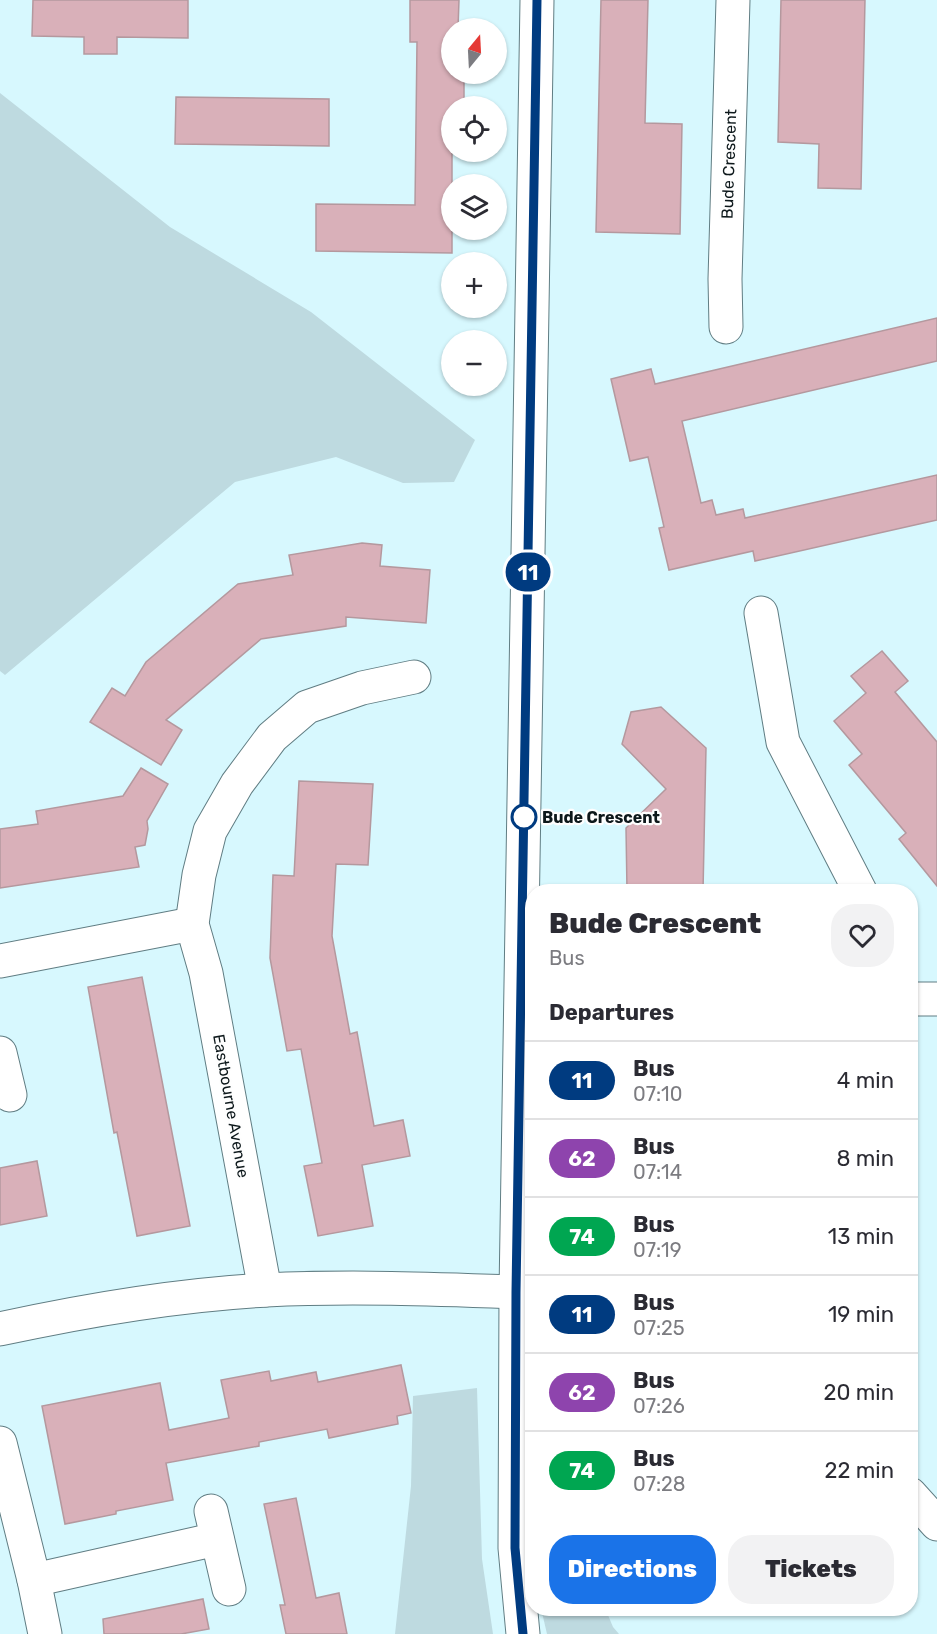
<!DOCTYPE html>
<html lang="en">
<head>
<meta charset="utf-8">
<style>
  body { margin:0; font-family:Rubik,sans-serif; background:#f2f2f3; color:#2b2b33; height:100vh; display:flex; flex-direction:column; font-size:22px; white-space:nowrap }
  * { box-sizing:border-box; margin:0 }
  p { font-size:20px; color:#7c7c81 }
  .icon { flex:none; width:33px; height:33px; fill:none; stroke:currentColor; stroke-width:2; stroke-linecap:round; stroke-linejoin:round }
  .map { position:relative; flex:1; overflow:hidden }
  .panel { position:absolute; left:525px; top:884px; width:393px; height:732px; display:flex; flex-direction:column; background:#fff; border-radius:24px; box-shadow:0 2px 4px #0004 }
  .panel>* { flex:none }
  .badge { padding:0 12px; border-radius:20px; font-size:21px; line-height:39px }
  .needle { width:39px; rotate:18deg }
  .fabs { position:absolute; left:441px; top:18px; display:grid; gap:12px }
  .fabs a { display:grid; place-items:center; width:66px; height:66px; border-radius:50%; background:#fff; box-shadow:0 2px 4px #0004; font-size:30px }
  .map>.badge { position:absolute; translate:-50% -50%; box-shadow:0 0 0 3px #fff }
  h2 { padding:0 24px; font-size:22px; line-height:54px }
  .round { display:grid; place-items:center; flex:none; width:63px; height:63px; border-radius:24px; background:#f2f2f3 }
  .headline { display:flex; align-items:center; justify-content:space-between; height:102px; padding:0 24px }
  h1 { font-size:28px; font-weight:800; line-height:45px }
  .primary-button { display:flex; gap:12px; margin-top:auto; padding:12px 24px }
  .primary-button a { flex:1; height:69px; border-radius:24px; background:#1a73e8; color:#fff; font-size:24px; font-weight:800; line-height:69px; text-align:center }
  .primary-button a+a { background:#f2f2f3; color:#2b2b33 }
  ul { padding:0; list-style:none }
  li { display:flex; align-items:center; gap:18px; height:78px; padding:0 24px; border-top:2px solid #e1e1e2 }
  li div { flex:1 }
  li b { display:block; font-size:22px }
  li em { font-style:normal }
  li .badge { min-width:66px; font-weight:700; text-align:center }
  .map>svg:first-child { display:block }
  .green { fill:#bedae0 }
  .building { fill:#d9b0b9; stroke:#b4989e; stroke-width:1.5 }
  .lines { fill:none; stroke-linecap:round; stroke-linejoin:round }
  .minor-casing { stroke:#607d83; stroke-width:35 }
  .minor { stroke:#fff; stroke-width:33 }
  .line-casing { stroke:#fff; stroke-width:14 }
  .line { stroke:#003b80; stroke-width:9 }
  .stop-dot { fill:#fff; stroke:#003b80; stroke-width:3 }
  .labels { text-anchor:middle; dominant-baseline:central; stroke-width:4.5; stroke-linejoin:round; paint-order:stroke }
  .street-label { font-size:16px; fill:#0d181b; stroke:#fefefe }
  .stop-label { font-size:16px; font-weight:bold; fill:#0d181b; stroke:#fefefe; text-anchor:start }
</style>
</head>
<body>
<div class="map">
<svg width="937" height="1634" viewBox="0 0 937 1634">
  <rect width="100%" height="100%" fill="#d7f8fe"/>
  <g class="green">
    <path d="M0,93L170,227L311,312L475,440L454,482L403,483L336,457L235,482L5,675L0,671Z"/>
    <path d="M477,1388L482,1559L493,1634H395L411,1486L413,1396Z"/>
    <path d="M541,1608H605L613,1627L619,1634H547Z"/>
  </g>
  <g class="building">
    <path d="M33,0H188V38L117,37V54H84V37L32,36Z"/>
    <path d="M410,0H459L458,28H452V74H464V106H452V152H463V153H452V253L316,251V204L415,205L417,42H410Z"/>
    <path d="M601,0H648L645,123L682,124L680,234L596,232Z"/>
    <path d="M781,0H865L861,189L818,188L819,144L778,142Z"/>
    <path d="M176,97L329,99V146L175,144Z"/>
    <path d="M937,318V361L682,421L701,503L712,500L716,515L743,509L745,518L937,475V520L755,561L753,551L669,570L659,528L664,527L648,457L630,461L611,379L651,369L655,384Z"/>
    <path d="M362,543L382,545L380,566L430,570L426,623L346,617V626L261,639L166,720L182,730L161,765L90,722L112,688L125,696L146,662L238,584L293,575L289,555Z"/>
    <path d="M882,651L908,681L895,692L937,742V886L899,839L906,833L849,765L862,754L834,721L866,693L851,676Z"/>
    <path d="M661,707L706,748L703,891H627L626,828L666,789L622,744L631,712Z"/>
    <path d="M141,768L168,784L147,821L148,829L145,845L135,847L139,867L0,888V829L38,824L36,811L123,796Z"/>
    <path d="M299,781L373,784L368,865L336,864L332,936L350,1034L357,1032L374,1126L403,1120L410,1156L362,1165L373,1226L318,1236L304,1166L322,1163L301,1049L287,1051L270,958L273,875L294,876Z"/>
    <path d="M142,977L190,1226L137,1236L117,1132L114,1133L88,987Z"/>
    <path d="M37,1161L47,1216L0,1225V1168Z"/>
    <path d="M401,1365L411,1413L397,1416L398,1424L329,1438L327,1429L259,1442V1446L166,1463L173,1500L116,1511V1514L65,1524L42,1406L160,1383L169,1430L229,1418L221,1380L269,1371L271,1381L316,1372L318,1382Z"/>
    <path d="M296,1498L316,1598L339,1593L347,1634H286L280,1605H285L264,1504Z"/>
    <path d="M203,1599L209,1629L181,1634H104L103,1619Z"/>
  </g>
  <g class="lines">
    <g class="minor-casing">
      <g id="minor">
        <path d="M726,327L725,279L733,0"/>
        <path d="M761,613L783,742L860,891"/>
        <path d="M0,961L192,924"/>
        <path d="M910,999H937"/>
        <path d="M0,1053L10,1095"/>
        <path d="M265,1290L206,973L192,924L199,875L210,831L237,784L272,737L307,707L362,688L414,677"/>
        <path d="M0,1329C87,1310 176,1295 266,1290C349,1286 433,1289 516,1292"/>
        <path d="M0,1443L34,1580L45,1634"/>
        <path d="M910,1494L937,1524"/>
        <path d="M211,1511L229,1589"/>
        <path d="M34,1580L217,1539"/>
        <path d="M523,1634L515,1548L516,1292L537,0"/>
      </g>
    </g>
    <use href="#minor" class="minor"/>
  </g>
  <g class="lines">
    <g class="line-casing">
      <path id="line" d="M523,1634L515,1548L516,1292L537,0"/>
    </g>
    <use href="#line" class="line"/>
  </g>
  <circle class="stop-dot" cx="524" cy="817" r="12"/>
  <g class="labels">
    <g class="street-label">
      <text transform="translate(729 164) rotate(-88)">Bude Crescent</text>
      <text transform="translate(231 1106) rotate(80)">Eastbourne Avenue</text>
    </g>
    <g class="stop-label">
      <text x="542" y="817">Bude Crescent</text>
    </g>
  </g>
</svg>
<div class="fabs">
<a><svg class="needle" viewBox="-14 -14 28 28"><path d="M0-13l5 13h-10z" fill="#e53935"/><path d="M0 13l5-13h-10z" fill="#7c7c81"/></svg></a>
<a><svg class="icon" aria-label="locate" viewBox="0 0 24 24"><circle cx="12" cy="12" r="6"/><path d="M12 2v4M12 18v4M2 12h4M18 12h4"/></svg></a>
<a><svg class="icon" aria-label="layers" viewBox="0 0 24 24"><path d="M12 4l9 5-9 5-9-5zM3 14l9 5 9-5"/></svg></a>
<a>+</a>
<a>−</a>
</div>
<b class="badge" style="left:528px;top:572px;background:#003b80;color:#fff">11</b>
<section class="panel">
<div class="headline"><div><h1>Bude Crescent</h1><p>Bus</p></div><a class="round"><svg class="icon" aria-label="heart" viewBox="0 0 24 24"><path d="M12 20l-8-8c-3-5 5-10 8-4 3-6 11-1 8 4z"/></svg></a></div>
<h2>Departures</h2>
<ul>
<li><span class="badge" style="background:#003b80;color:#fff">11</span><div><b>Bus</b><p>07:10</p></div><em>4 min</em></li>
<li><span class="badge" style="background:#8e44ad;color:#fff">62</span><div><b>Bus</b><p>07:14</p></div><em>8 min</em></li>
<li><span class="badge" style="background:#00a651;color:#fff">74</span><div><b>Bus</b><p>07:19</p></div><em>13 min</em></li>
<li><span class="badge" style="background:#003b80;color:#fff">11</span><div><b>Bus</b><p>07:25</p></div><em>19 min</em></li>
<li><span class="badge" style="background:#8e44ad;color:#fff">62</span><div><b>Bus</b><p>07:26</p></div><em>20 min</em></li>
<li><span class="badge" style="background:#00a651;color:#fff">74</span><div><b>Bus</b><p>07:28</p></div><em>22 min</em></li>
</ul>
<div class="primary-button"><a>Directions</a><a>Tickets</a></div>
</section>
</div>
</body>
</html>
